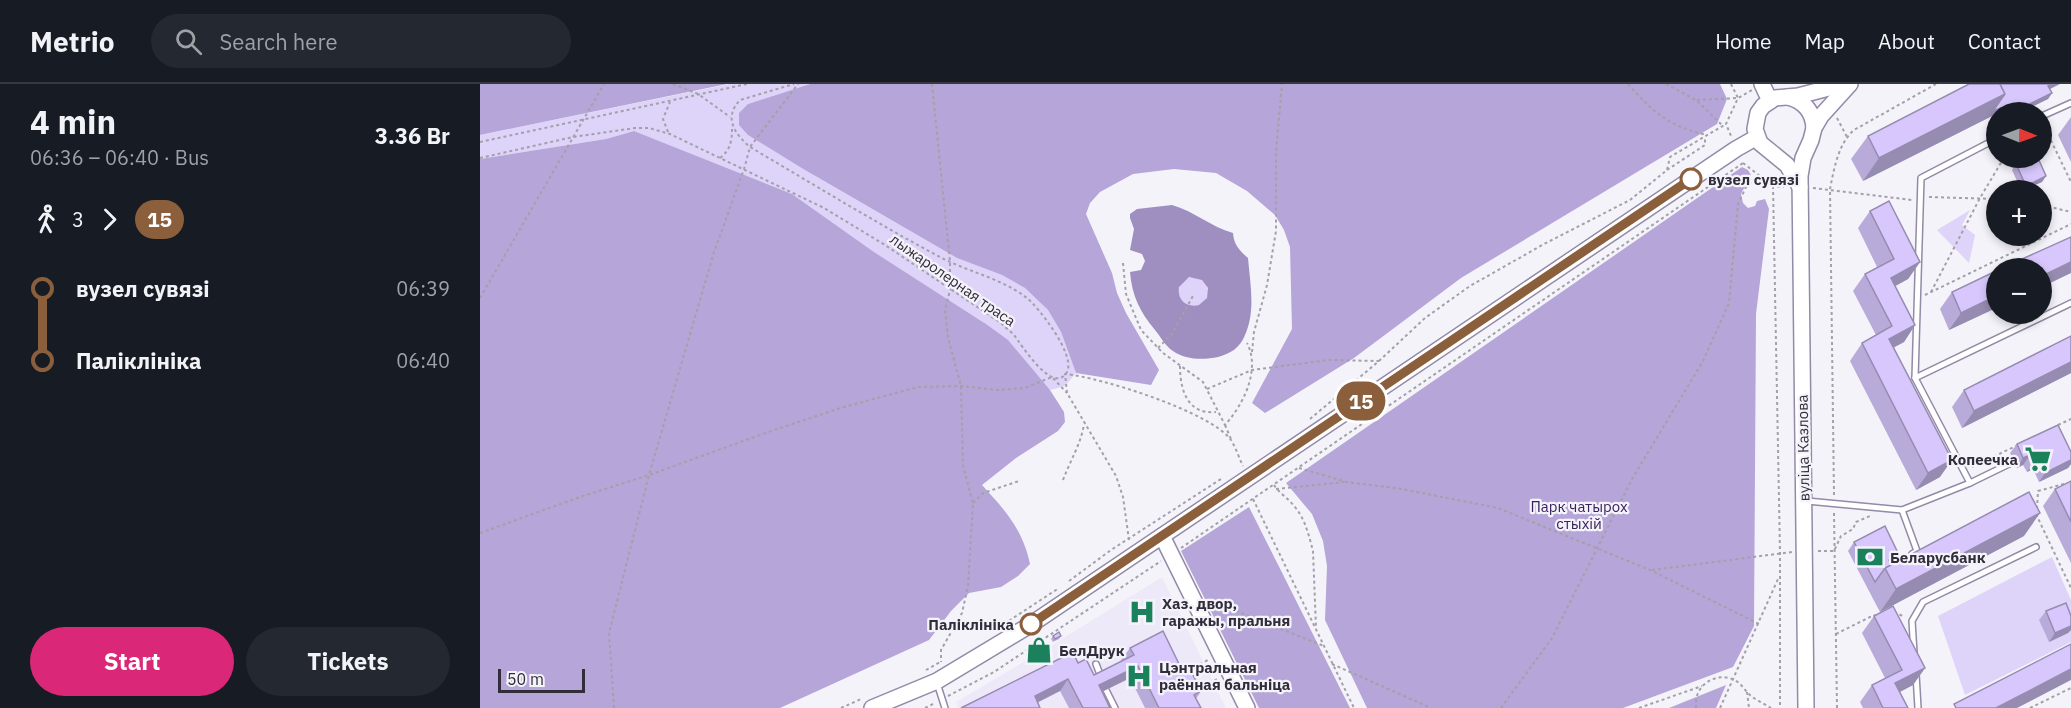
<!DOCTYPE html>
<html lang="en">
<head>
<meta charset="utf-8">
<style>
  body { margin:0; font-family:"IBM Plex Sans",sans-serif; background:#242831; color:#f1f3f6; height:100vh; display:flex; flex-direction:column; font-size:22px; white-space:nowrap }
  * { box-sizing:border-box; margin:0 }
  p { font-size:20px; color:#9ea1a6 }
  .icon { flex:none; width:33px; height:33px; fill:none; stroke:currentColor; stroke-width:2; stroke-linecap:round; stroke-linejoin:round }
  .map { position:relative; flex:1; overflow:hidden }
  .side { display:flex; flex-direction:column; background:#171b24; width:480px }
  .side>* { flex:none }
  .badge { padding:0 12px; border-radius:20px; font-size:21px; line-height:39px }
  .needle { width:39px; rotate:91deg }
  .controls { position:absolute; left:1506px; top:18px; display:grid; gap:12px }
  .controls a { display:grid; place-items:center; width:66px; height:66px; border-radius:50%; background:#171b24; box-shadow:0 3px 9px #0003; font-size:30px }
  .scale { position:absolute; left:18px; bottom:15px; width:87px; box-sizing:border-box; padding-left:6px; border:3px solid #312d3a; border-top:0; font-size:16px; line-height:21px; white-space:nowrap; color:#312d3a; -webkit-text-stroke:4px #f5f3fa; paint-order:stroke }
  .map>.badge { position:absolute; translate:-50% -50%; box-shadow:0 0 0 3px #fff }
  .legs { display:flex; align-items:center; gap:9px; height:66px; padding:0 30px; font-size:20px }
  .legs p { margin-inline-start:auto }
  .head { display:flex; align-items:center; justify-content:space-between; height:102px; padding:0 30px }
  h1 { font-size:33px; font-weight:700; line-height:45px }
  .button { display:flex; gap:12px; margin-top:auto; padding:12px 30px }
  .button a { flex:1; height:69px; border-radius:36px; background:#db2777; color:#fff; font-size:24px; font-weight:700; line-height:69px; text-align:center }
  .button a+a { background:#242831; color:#f1f3f6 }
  ul { padding:0 30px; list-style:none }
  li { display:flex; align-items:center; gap:21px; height:72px; font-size:22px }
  li i { display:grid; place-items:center; width:9px; height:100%; margin:0 8px; background:currentColor }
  li i::after { content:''; width:15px; height:15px; margin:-8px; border:4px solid; border-radius:50%; background:#171b24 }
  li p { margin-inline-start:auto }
  li:first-child i { background:linear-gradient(#0000 50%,currentColor 0) }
  li:last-child i { background:linear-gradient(currentColor 50%,#0000 0) }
  header { display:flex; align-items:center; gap:36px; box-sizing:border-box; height:84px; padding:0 30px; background:#171b24; border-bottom:2px solid #363941 }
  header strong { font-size:28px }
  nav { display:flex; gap:33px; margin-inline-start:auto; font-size:21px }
  .search { width:420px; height:54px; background:#242831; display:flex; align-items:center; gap:15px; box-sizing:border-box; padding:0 21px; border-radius:33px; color:#9ea1a6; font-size:22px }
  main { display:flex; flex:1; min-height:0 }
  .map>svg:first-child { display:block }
  .built { fill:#eee9f9 }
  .green { fill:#ded3f8 }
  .forest { fill:#b5a5d8 }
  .water { fill:#9f8fc1; fill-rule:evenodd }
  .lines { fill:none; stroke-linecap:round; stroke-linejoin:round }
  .lane-casing { stroke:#938aa8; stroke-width:8 }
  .secondary-casing { stroke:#938aa8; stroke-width:18 }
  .path { stroke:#a3a0a9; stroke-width:2; stroke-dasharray:3 3; stroke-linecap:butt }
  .lane { stroke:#fff; stroke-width:5 }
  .secondary { stroke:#fff; stroke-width:15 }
  .wall { fill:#b9abd9 }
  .shaded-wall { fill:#968bb0 }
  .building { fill:#d7c7fc; stroke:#968bb0; stroke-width:1.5 }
  .line-1-casing { stroke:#fff; stroke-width:14 }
  .line-1 { stroke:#8b5e3c; stroke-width:9 }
  .stop-1-dot { fill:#fff; stroke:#8b5e3c; stroke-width:3 }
  .labels { text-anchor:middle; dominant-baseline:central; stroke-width:4.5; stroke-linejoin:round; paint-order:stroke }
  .stop-label { font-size:15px; font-weight:bold; fill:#312d3a; stroke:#f5f3fa; text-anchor:start }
  .street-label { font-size:15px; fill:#312d3a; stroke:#f5f3fa }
  .poi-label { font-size:15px; font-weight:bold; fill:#312d3a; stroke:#f5f3fa; text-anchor:start }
  .park-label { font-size:15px; fill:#3a225f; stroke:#f5f3fa }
</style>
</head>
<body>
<header>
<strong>Metrio</strong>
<div class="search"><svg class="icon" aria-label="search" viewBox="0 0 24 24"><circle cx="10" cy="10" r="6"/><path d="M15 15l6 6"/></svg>Search here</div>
<nav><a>Home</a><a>Map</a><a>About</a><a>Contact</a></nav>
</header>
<main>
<section class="side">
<div class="head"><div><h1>4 min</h1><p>06:36 – 06:40 · Bus</p></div><b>3.36 Br</b></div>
<div class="legs"><svg class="icon" aria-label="walk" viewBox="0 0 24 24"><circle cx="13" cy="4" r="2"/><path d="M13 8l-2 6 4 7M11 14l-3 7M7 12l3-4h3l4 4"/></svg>3<svg class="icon" aria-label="forward" viewBox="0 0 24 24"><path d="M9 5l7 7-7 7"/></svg><b class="badge" style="background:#8b5e3c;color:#fff">15</b></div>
<ul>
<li><i style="color:#8b5e3c"></i><b>вузел сувязі</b><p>06:39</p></li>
<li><i style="color:#8b5e3c"></i><b>Паліклініка</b><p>06:40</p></li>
</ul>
<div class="button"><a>Start</a><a>Tickets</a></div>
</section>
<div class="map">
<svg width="1591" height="624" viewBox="0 0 1591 624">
  <rect width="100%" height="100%" fill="#f5f3fa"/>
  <path class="built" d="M682,493L746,624H478L476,618L569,563Z"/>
  <g class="green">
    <path d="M250,0H330L268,20L335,92L477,174L522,191L545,204L568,226L581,248L596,289L585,302L570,306L557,291L503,238L394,168L312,110L154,47L126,55L0,75V51Z"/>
    <path d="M1490,126L1482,141L1495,151L1489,179L1457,146Z"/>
    <circle cx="713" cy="208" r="15"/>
    <path d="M1572,473L1591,516V558L1485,611L1458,532Z"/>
  </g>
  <g class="forest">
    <path d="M0,0H247L0,51Z"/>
    <path d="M330,0H1240L1247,15L1237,40L981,194L874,274L785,329L772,319L812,245L810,163L804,146L795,131L767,107L736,89L694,85L653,90L620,108L610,119L606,130L632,189L637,209L646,229L679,286L671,301L596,289L581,248L568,226L545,204L522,191L477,174L325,86L268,51L259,41V29L268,20Z"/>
    <path d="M154,47L312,110L394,168L506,240L528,256L570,306L584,328L585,338L578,347L536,374L502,401C525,426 543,446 550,480L538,492L521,503L489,509L471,527L449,556L300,624H0V75L126,55Z"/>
    <path d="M1262,83L1268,86L1271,91L1261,110L1263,119L1268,124L1275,122L1277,117L1285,115L1289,125L1276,230L1274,542L1253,583L1143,624H887L845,536L847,482L843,457L832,430L806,399Z"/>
    <path d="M769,423L870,624H779L701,467Z"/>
    <path d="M1246,601L1236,624H1189Z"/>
  </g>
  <path class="water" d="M692,121C714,127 731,143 753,149C754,161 759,166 768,174C770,199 776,227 765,251C760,264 751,269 738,273C724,276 705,276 693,267C685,262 681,253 675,246C660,228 652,212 650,188L661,186L665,177L662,170L650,166L654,145L650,134V130L657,125ZM709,193L722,196L728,204L727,214L719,221C706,224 697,216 699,203Z"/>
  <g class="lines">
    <g class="lane-casing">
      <g id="lane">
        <path d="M1562,32L1591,19"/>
        <path d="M1516,55L1441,94L1435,294L1490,399L1529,380"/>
        <path d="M1435,294L1591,219"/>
        <path d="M1327,417L1422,426L1490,399"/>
        <path d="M1422,426L1437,467L1432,470"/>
        <path d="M1434,569L1432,537L1443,518L1556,463"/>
        <path d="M616,580L621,593"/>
        <path d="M1436,590L1438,624"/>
        <path d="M457,599L465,624"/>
        <path d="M626,606L635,624"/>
      </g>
    </g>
    <g class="secondary-casing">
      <g id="secondary">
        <path d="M1282,0L1290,17"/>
        <path d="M1308,13C1324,17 1333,27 1334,44"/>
        <path d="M1320,103L1307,81L1280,59L1275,45L1278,29L1283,22L1295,14L1318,12L1364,0"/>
        <path d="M682,452L767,624"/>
        <path d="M392,624L457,597L550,541L1256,65L1277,53"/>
        <path d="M1326,624L1320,92L1323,74L1331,56L1334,44L1341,32L1370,0"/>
      </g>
    </g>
    <g class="path">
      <path d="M193,0L218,10L250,33"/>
      <path d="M452,0L470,178V206L465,226L468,254L481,302L483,382L493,419L488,502L482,529L461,566V578"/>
      <path d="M1148,0C1174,29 1188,42 1227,51"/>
      <path d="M1186,0L1216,16L1243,42"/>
      <path d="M1251,0L1258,14L1246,40L1251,52"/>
      <path d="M1217,16L1258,14L1272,6"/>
      <path d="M1513,32L1516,38"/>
      <path d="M1357,34L1367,53"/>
      <path d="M1563,40L1591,98"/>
      <path d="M188,48L183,35L190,18"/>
      <path d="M0,58L267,0"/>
      <path d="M0,74L93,53L155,44H169L190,50L344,124L405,161L521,239C525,243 530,247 534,251C541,260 573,312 587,288C596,271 559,224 547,214C521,194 488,188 460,173C396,139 333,100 270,63C255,50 243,34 260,16L314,0"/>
      <path d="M240,74C250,66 252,58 252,45"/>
      <path d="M1263,79L1293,102L1304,103"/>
      <path d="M1187,86L1225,61V53"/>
      <path d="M1293,102L1300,468V624"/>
      <path d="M1333,104L1432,116"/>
      <path d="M1449,113L1516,115"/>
      <path d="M1562,121L1591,128"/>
      <path d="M643,179L646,210L661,246L683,269L723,298L745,341C763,321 781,286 767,259"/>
      <path d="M1451,208L1500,114L1522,77L1520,74"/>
      <path d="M1445,211L1591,140"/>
      <path d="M0,214L124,0"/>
      <path d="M678,264L692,250L714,210"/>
      <path d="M772,268L774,248L787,201L796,147V68L802,0"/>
      <path d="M700,282C700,305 707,331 736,328"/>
      <path d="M727,305L772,286L849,276L899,277"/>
      <path d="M830,335L899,277L945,234L990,202L1064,160L1150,116L1187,86L1190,73L1246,40"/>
      <path d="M745,341L751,355"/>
      <path d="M1578,341L1591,335"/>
      <path d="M1492,383L1538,361"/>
      <path d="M819,384L867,398L922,405L1018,424L1170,486L1279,540"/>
      <path d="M583,396C590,377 601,360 604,340"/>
      <path d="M794,401C799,409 808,414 814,422C825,434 829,452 833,467L836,544"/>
      <path d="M796,405L865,398"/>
      <path d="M1354,411L1350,105C1354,85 1358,60 1374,46L1456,0"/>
      <path d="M773,415L874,624"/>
      <path d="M493,419L503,409L539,397"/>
      <path d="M1557,425L1558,407L1584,400"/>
      <path d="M1354,429L1357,624"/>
      <path d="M1556,430L1591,504"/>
      <path d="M0,449L100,413L169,391L294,346L364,323L438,303L481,302L517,306L545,304L572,293L587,309"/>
      <path d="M649,456L643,413L636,392L587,309L585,290C620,293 731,328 751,356C756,364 759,374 763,382"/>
      <path d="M701,464L1263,79"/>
      <path d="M1338,467H1354L1361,452L1373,445L1376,438L1390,432"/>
      <path d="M1172,486L1312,468"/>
      <path d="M589,497L631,466L741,395"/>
      <path d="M728,516L844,562"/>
      <path d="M1414,528L1425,533"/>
      <path d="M524,540L579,504"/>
      <path d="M1356,550L1390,533L1396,531"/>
      <path d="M852,580L951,624"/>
      <path d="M446,586L460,578"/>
      <path d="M709,586L728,576"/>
      <path d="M719,606L737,595"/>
      <path d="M1267,608L1269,624"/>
      <path d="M468,612L514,588L681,477"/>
      <path d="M134,624L129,549L169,391L234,168L264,85L270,63L318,0"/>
      <path d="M361,624L381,615"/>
      <path d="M445,624L455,619"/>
      <path d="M1021,624L1072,554L1152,395L1223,277L1249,219L1258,120L1266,103L1279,91"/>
      <path d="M1159,624L1222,602"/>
      <path d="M1216,624C1215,614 1218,605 1226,599C1236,591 1252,591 1261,601C1263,603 1265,606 1267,608C1273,615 1283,619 1291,624"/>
      <path d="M1240,624L1298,495"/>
      <path d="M1550,624L1591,604"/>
    </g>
    <use href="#lane" class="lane"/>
    <use href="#secondary" class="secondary"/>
  </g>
  <g class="wall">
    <path d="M1570,5L1572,9L1568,15L1541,28H1516V30L1383,97L1371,75L1388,52Z"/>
    <path d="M1591,33V78L1578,51Z"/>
    <path d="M1536,80L1566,92L1562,98L1544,106H1541L1532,86Z"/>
    <path d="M1390,127L1440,178L1428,195L1415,202L1435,241L1424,258L1414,263L1460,393L1436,406L1370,277L1382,259L1396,251L1373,207L1385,190L1397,183L1378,144Z"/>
    <path d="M1516,187V224L1469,246L1460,225L1472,208Z"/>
    <path d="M1591,252V289L1482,344L1472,323L1484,306Z"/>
    <path d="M1537,360L1591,368V380L1588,384L1559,398L1553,385L1547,388L1543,381L1537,384L1530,369Z"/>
    <path d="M1591,397V479L1563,422L1575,405Z"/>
    <path d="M1544,452L1400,528L1368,467L1374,458L1412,480Z"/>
    <path d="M1566,527L1591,532V546L1588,549L1569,558L1559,536Z"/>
    <path d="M1394,532L1445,584L1433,601L1419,608L1428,624H1383L1380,618L1392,601L1405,594L1382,549Z"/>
    <path d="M573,552H581L579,555L573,558L571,555Z"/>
    <path d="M557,563L562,566L557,569L555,566Z"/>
    <path d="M650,564L702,586L721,607L716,615L721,624H665L650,594L622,608L630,624H589L580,607L481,624L598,579L614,591L642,577L641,576Z"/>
  </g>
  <g class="shaded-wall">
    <path d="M1572,0H1580L1564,8L1568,2Z"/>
    <path d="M1572,9L1568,15L1541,28H1533Z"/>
    <path d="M1525,10L1521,24L1516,30L1383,97L1399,74Z"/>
    <path d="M1566,92L1562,98L1542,106L1546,102Z"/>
    <path d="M1440,178L1428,195L1399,211L1411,194Z"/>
    <path d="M1591,178V189L1562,203V192Z"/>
    <path d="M1516,212V224L1469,246L1481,229Z"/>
    <path d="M1435,241L1424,258L1398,272L1409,255Z"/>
    <path d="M1591,278V289L1482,344L1494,327Z"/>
    <path d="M1550,371L1543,381L1537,384L1543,374Z"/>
    <path d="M1472,376L1460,393L1436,406L1448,389Z"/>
    <path d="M1559,376L1553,385L1547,388L1553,379Z"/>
    <path d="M1591,376V380L1588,384L1559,398L1565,389Z"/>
    <path d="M1560,429L1544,452L1400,528L1416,505Z"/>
    <path d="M1419,471L1412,480L1402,485L1409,476Z"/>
    <path d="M1591,542V546L1588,549L1569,558L1575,549Z"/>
    <path d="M658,582L650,594L611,613L619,601Z"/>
    <path d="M1445,584L1433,601L1403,617L1415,599Z"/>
    <path d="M1591,585V596L1537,624H1516Z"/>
    <path d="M588,595L580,607L547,624L555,612Z"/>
  </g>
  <g class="building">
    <path d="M1489,0H1520L1525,10L1399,74L1388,52Z"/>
    <path d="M1520,0H1572L1568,2L1572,9L1533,28H1523L1521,24L1513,27L1525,10Z"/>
    <path d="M1549,74H1558L1566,92L1546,102L1536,80Z"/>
    <path d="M1409,117L1440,178L1411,194L1435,241L1409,255L1472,376L1448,389L1382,259L1412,242L1385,190L1414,175L1390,127Z"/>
    <path d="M1591,153V178L1562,192V184H1522Z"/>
    <path d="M1516,187V212L1481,229L1472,208Z"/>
    <path d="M1591,252V278L1494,327L1484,306Z"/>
    <path d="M1578,341L1591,368V376L1565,389L1559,376L1553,379L1550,371L1543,374L1537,360Z"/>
    <path d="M1591,397V438L1575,405Z"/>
    <path d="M1549,408L1560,429L1416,505L1405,484Z"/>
    <path d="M1405,442L1419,471L1409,476L1411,481L1405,484L1395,498L1374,458Z"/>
    <path d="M1586,519L1591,532V542L1575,549L1566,527Z"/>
    <path d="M1413,522L1445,584L1415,599L1428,624H1403L1392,601L1422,586L1394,532Z"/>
    <path d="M683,547L702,586L709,583L721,607L714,611L721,624H679L658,582L619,601L630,624H603L588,595L555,612L560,624H481L593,568L598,579L606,575L614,591L654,571L650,564Z"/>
    <path d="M579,548L581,552L575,555L573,552Z"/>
    <path d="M562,559L565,562L559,566L557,563Z"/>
    <path d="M1591,560V585L1516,624H1476L1474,620Z"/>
  </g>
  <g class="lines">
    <g class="line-1-casing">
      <path id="line-1" d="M551,540L1211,95"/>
    </g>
    <use href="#line-1" class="line-1"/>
  </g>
  <defs>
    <g id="supermarket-bare" transform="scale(2.07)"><path d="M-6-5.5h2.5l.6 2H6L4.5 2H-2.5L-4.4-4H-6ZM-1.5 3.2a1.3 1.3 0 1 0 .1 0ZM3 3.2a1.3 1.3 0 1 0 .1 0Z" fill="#1a815c" stroke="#f5f3fa" stroke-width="2.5" paint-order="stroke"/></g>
    <g id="bank-bare" transform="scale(2.07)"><path d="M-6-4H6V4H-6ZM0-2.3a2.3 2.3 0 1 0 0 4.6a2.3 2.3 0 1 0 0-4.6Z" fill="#1a815c" stroke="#f5f3fa" stroke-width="2.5" paint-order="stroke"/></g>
    <g id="hospital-bare" transform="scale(2.07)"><path d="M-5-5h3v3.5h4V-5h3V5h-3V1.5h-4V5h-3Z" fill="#1a815c" stroke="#f5f3fa" stroke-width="2.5" paint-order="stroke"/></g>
    <g id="shop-bare" transform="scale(2.07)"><path d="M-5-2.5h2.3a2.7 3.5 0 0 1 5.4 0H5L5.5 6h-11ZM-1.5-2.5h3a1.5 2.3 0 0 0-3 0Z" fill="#1a815c" stroke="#f5f3fa" stroke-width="2.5" paint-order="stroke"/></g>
  </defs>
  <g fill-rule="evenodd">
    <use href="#supermarket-bare" x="1558" y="375"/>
    <use href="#bank-bare" x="1390" y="473"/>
    <use href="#hospital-bare" x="662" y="528"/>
    <use href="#shop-bare" x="559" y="566"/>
    <use href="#hospital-bare" x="659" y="592"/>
  </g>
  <g class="stop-1-dot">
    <circle cx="1211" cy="95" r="10"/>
    <circle cx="551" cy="540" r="10"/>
  </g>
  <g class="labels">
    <g class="stop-label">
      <text x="1228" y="95">вузел сувязі</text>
      <text x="534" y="540" text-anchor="end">Паліклініка</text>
    </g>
    <g class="street-label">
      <text transform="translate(473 196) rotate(35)">лыжаролерная траса</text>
      <text transform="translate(1323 364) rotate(-91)">вуліца Казлова</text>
    </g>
    <g class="poi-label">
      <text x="1538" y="375" text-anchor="end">Копеечка</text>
      <text x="1410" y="473">Беларусбанк</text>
      <text x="682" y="519">Хаз. двор,<tspan x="682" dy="17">гаражы, пральня</tspan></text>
      <text x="579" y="566">БелДрук</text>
      <text x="679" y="583">Цэнтральная<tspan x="679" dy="17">раённая бальніца</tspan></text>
    </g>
    <g class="park-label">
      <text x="1099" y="422">Парк чатырох<tspan x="1099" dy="17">стыхій</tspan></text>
    </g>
  </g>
</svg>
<div class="controls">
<a><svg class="needle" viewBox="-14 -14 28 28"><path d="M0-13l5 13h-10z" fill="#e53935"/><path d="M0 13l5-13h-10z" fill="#9ea1a6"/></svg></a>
<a>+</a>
<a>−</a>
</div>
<div class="scale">50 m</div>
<b class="badge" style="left:881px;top:317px;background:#8b5e3c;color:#fff">15</b>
</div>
</main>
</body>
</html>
